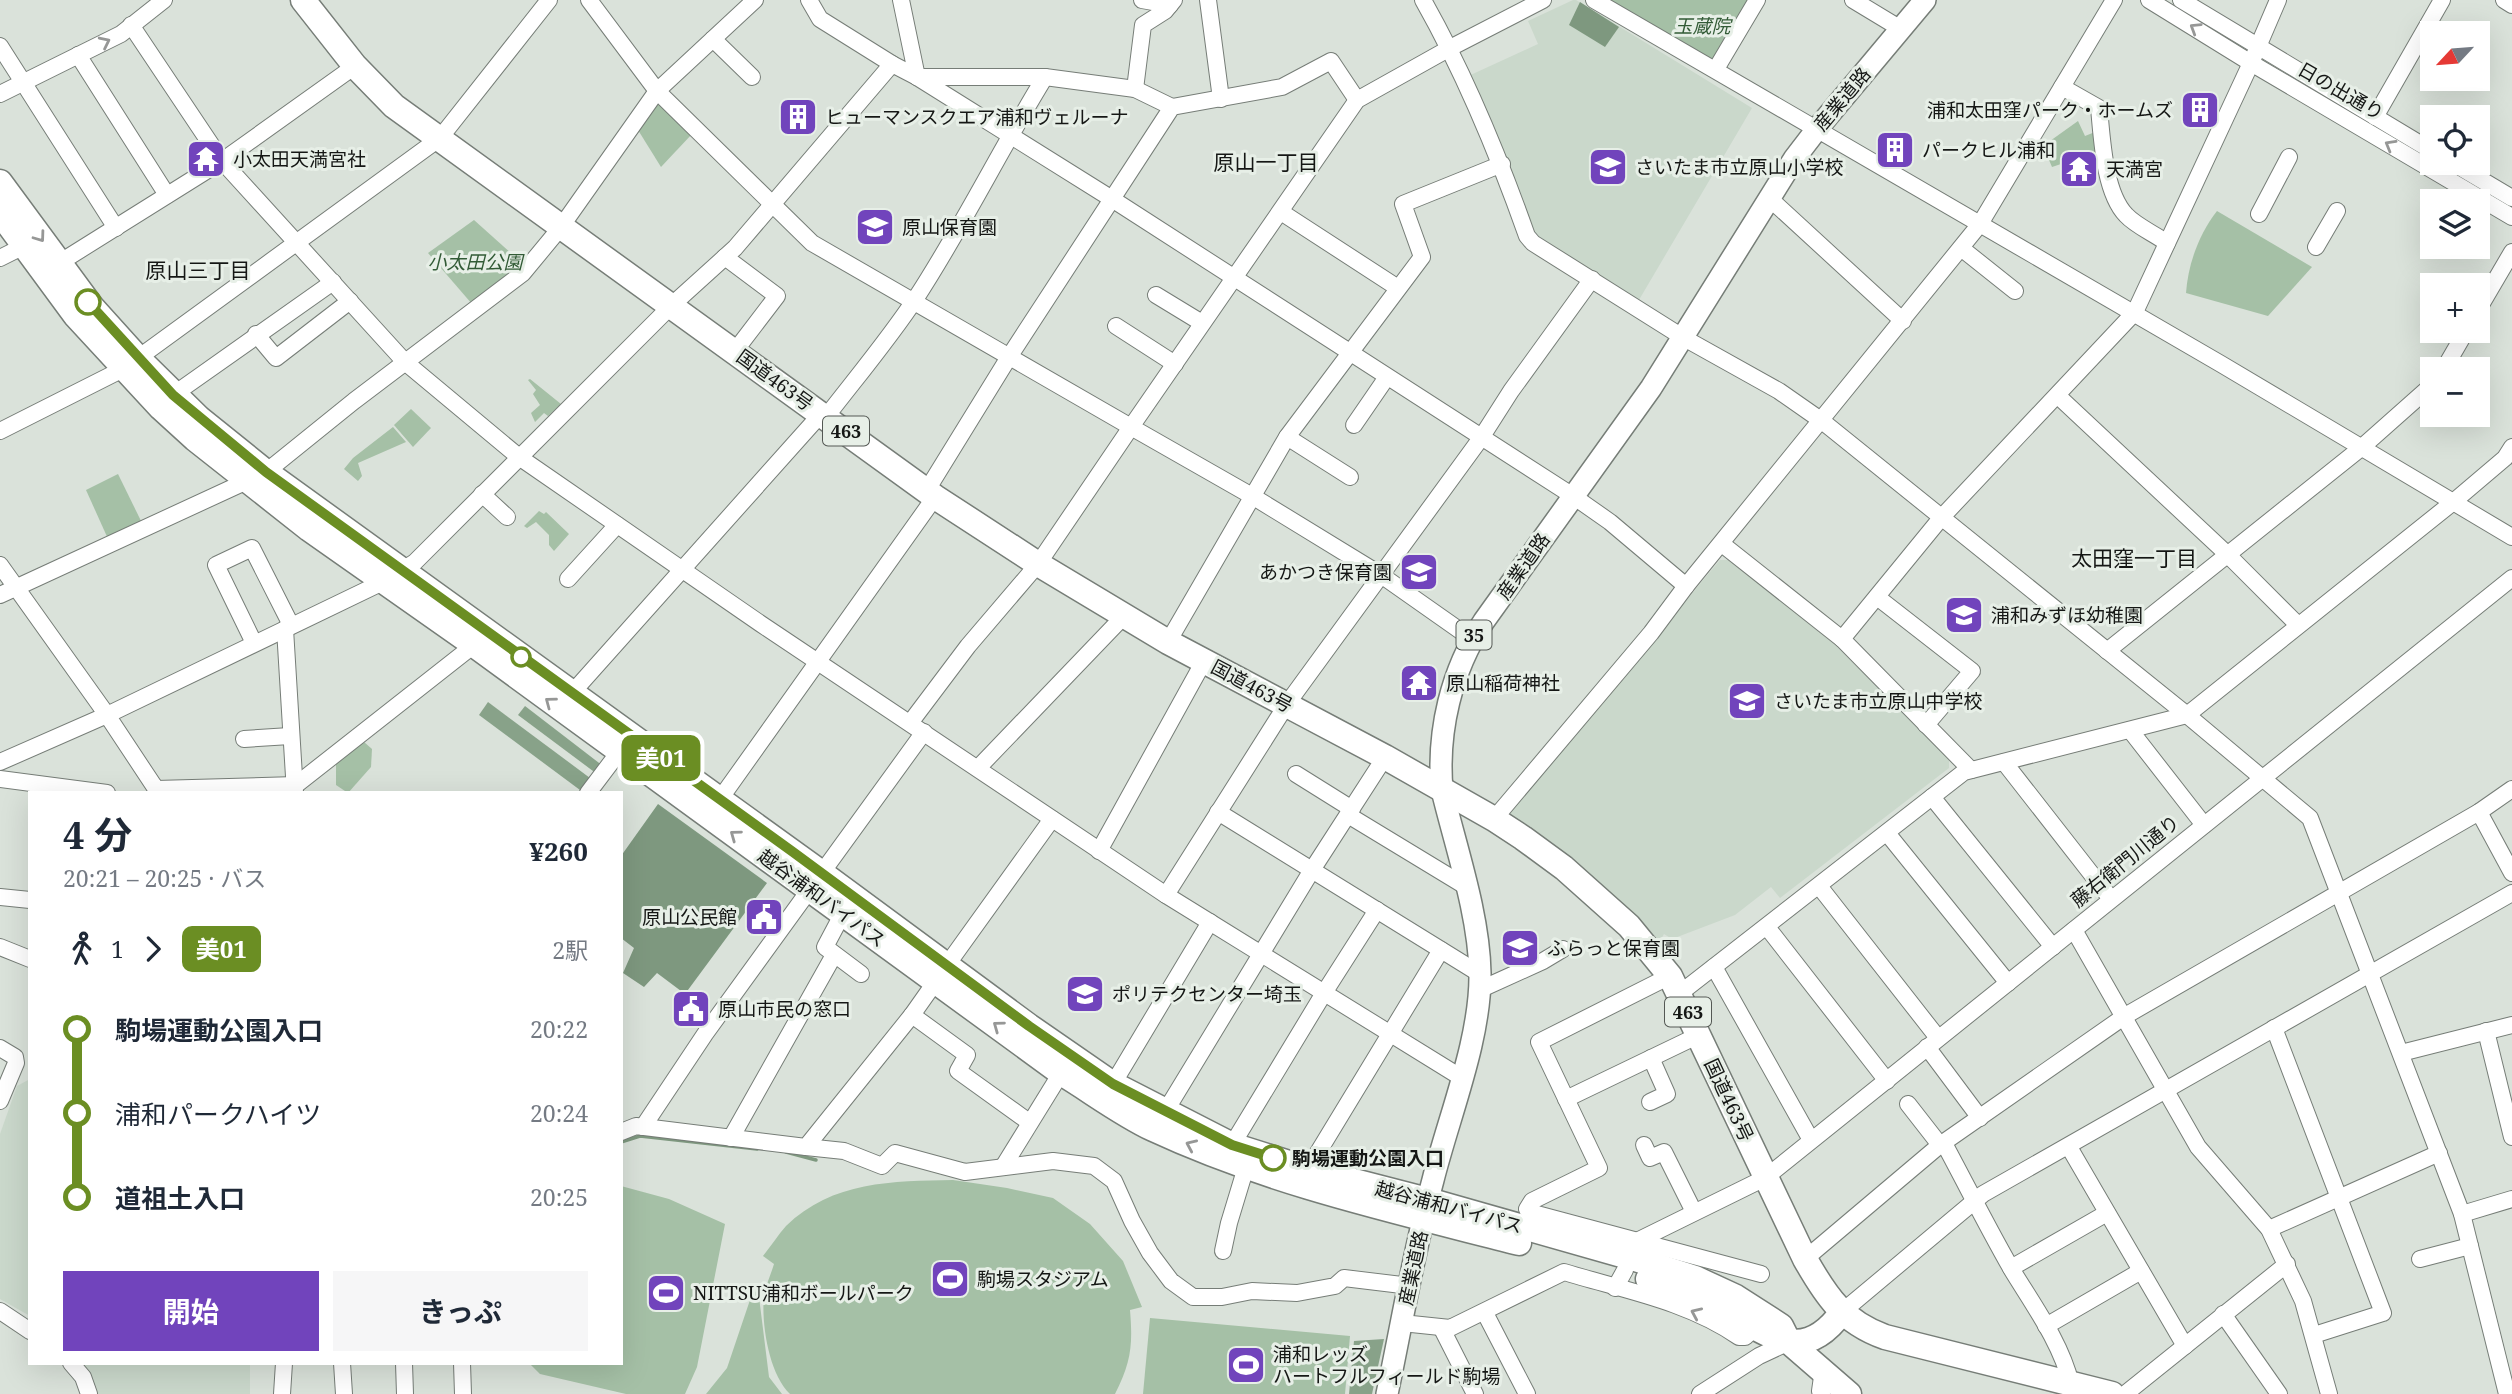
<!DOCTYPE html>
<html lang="ja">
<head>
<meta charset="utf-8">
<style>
  body { margin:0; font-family:"Noto Serif","Noto Sans JP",serif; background:#f6f6f7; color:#1f2937; height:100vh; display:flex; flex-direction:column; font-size:26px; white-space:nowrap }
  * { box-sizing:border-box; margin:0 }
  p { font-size:23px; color:#747a83 }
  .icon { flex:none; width:38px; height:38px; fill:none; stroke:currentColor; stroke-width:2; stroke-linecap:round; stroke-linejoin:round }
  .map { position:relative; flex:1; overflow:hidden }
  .side { position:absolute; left:28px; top:791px; width:595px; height:574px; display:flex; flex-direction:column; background:#fff; border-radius:0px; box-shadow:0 7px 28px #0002 }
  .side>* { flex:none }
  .badge { padding:0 14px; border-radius:10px; font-size:24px; line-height:46px }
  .needle { width:46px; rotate:244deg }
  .tools { position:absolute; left:2420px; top:21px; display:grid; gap:14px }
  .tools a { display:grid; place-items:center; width:70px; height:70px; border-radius:0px; background:#fff; box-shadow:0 7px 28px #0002; font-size:35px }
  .map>.badge { position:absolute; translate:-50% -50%; box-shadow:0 0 0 4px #fff }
  .legs { display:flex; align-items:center; gap:10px; height:77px; padding:0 35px; font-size:23px }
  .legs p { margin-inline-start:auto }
  .headline { display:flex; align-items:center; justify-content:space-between; height:119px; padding:0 35px }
  h1 { font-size:38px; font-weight:700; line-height:52px }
  .cta { display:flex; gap:14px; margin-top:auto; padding:14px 35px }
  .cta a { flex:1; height:80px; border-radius:0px; background:#7144bc; color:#fff; font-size:28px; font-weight:700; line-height:80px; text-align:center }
  .cta a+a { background:#f6f6f7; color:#1f2937 }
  ul { padding:0 35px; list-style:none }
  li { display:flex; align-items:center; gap:24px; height:84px; font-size:26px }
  li i { display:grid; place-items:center; width:10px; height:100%; margin:0 9px; background:currentColor }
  li i::after { content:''; width:18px; height:18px; margin:-9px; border:5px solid; border-radius:50%; background:#fff }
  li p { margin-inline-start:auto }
  li:first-child i { background:linear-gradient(#0000 50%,currentColor 0) }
  li:last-child i { background:linear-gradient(currentColor 50%,#0000 0) }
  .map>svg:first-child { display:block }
  .built { fill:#cad8cb }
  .green { fill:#a5c0a6 }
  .forest { fill:#88a289 }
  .water { fill:#7e987f }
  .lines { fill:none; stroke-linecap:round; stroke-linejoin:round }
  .stream { stroke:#7e987f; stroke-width:3.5 }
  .minor-casing { stroke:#767d77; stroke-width:18 }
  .major-casing { stroke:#767d77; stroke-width:24 }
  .highway-casing { stroke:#767d77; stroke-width:27 }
  .minor { stroke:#fff; stroke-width:16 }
  .major { stroke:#fff; stroke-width:21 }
  .highway { stroke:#fff; stroke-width:24 }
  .oneway { stroke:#969796 }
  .line-1-casing { stroke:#fff; stroke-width:16 }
  .line-1 { stroke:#6b8e23; stroke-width:10 }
  .stop-1-dot { fill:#fff; stroke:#6b8e23; stroke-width:3.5 }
  .labels { text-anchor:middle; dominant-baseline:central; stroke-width:6; stroke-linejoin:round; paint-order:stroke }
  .shield { fill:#e7efe7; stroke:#545854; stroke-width:2 }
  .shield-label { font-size:18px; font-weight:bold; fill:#151715 }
  .park-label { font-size:19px; font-style:italic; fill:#325b36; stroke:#e7efe7 }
  .street-label { font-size:19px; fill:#151715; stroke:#e7efe7 }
  .poi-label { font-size:19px; fill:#151715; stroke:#e7efe7; text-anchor:start }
  .stop-label { font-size:19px; font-weight:bold; fill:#151715; stroke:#e7efe7; text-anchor:start }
  .neighbourhood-label { font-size:21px; fill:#151715; stroke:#e7efe7 }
</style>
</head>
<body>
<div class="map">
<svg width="2512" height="1394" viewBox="0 0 2512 1394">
  <rect width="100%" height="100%" fill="#dae2da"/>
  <g class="built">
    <path d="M1573,0H1576L1752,108L1636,305L1520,226L1464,78L1538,44L1528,21Z"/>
    <path d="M1720,560H1729L1834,644L1949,759V768L1780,898L1771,887L1735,915L1672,939L1664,934L1659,943L1633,912L1606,889L1508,813Z"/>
    <path d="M30,1079V1316L0,1299V1134L17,1086Z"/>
    <path d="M83,1363H250V1394H97Z"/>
  </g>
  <g class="green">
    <path d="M1604,0H1751L1715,63Z"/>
    <path d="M658,103L692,134L661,167L638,130Z"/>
    <path d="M2078,121L2085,136L2095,132V156L2064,170L2061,164L2052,167L2043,146Z"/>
    <path d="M2217,211L2312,267L2268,316L2186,293C2188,264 2199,234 2217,211Z"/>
    <path d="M474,220L523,264L472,304L428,253Z"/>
    <path d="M530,379L561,404L548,416L544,413L535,422L531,413L540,405L533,394L536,390L528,380Z"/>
    <path d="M411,409L431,428L413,447L394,425Z"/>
    <path d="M393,427L406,442L358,463L362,476L358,481L344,469L353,458Z"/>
    <path d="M118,474L143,525L109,541L86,490Z"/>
    <path d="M539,511L544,514L546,512L569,534L554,551L549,545V535L536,522L527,528L524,526Z"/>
    <path d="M364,742L372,749L371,767L348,793L336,785V760Z"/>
    <path d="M953,1180L1007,1188L1053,1198L1090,1224L1123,1261L1142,1307L1130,1310C1133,1346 1131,1362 1115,1394H790C769,1374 761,1324 764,1295C766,1285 771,1274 774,1264L763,1256C771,1246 778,1235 786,1226C832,1181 893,1181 953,1180Z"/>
    <path d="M621,1186L669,1199L725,1224L697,1367L685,1394H626L540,1374L529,1363H621Z"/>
    <path d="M758,1289L769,1377L782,1394H706L727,1368L751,1297Z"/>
    <path d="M1150,1318L1350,1336L1345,1394H1143Z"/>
  </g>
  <g class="forest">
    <path d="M488,702L590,778L580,790L479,715Z"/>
    <path d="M525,706L603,766L597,774L518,715Z"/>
    <path d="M1384,1339L1372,1394H1349L1354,1341Z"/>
  </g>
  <g class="water">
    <path d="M1580,2L1619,27L1605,47L1569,25Z"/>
    <path d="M658,804L767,883L685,994L657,973L644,987L623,973L634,948L621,938V856Z"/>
  </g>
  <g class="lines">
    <g class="stream">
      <path d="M621,1142L640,1136L757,1149"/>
      <path d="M786,1152L816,1160"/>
    </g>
    <g class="minor-casing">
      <g id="minor">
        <path d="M589,0L657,91L812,243L1131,427L1038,564L968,646L910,723"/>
        <path d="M809,0L820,19L892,64"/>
        <path d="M1142,0L1170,5"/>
        <path d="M1208,0L1221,99"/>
        <path d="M1423,0C1466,76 1498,154 1527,236L1533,243L1684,338L1779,391L1822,421L2187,715L2310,818L2462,1214L2507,1394"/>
        <path d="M1594,0L2221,364L2512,537"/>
        <path d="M1853,0L1901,29"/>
        <path d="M2149,0L2251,63L2512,217"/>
        <path d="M2181,0L2432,151"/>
        <path d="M2504,0L2512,5"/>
        <path d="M131,25L222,161L405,362L519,457L761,624L1166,895L1462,1078"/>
        <path d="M713,39L752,77"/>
        <path d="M0,46L116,228"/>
        <path d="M78,55L167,195"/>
        <path d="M1716,69L1757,0"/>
        <path d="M917,77L1112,199L1573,496L1610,522L1686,586"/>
        <path d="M917,77H1045L1135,89L1172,107"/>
        <path d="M2062,87L2099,108C2102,138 2104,192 2126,215C2136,226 2155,234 2167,243"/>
        <path d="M1135,89L1143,25L1165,11L1174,0"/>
        <path d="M0,94L121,34L164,0"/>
        <path d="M2375,117L2442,0"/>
        <path d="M2453,163L2512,198"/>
        <path d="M1768,197L1903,321"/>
        <path d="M1281,212L1398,288"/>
        <path d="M2259,214L2289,157"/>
        <path d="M2316,247L2337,211"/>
        <path d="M1961,248L2015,291"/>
        <path d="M725,257L777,296L735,351"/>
        <path d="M0,258L24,246"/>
        <path d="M59,263L222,161L355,66"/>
        <path d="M1156,295L1202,323"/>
        <path d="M2478,310L2512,252"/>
        <path d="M1116,326L1175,364"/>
        <path d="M256,334L276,358L350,301"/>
        <path d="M2444,369L2466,331"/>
        <path d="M173,395L333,282"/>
        <path d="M2058,396L2228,555L2298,625"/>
        <path d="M826,417C856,378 889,339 916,298C963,226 1000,150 1045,77"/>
        <path d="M1354,425L1387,377"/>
        <path d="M0,431L123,369L440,138L549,0"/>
        <path d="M1287,437L1350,477"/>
        <path d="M266,472L354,401L523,273L561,227L657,91L755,0"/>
        <path d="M927,490L1009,357L1172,107L1282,87L1331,61L1357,100"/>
        <path d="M482,494L507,517"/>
        <path d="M1722,544L1842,639L1971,770"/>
        <path d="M0,565L107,715L156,789L296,785L474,645"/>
        <path d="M568,579L617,525"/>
        <path d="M0,595L247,481"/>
        <path d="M1877,597L1972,671L1926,725"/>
        <path d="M285,629L295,793"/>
        <path d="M1472,639L1381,575L1252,496L1131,427L1357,100L1450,48L1543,0"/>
        <path d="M1842,639L1941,518L2135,312L2251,63L2278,0"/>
        <path d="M1168,642L1287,437L1422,257L1403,204L1502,164"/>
        <path d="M254,643L216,565L252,548L291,625"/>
        <path d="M2107,651L2361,448L2432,385"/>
        <path d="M572,693L821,414"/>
        <path d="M2130,730L2204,825"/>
        <path d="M244,739L290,736"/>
        <path d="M0,762L107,715L385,581L415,562L672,305L735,248L892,64L917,77L901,0"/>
        <path d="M2004,762L2111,899"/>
        <path d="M978,768L1123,617"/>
        <path d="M1296,774L1352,809"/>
        <path d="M0,779L107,793"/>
        <path d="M588,793L625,744"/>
        <path d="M1932,797L2053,947"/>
        <path d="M720,799L935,497"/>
        <path d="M1218,812L1480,974"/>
        <path d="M2479,812L2512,873"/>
        <path d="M1348,815L1465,886"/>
        <path d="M1494,819L1651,633L1686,586L1980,224L2114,0"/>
        <path d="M1887,833L2008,983"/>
        <path d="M1099,851L1204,661"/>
        <path d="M1819,886L1938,1038"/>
        <path d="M1166,895L1287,704L1481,438L1511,391L1592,279"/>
        <path d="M0,897L30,900"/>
        <path d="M843,913L825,947L861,974"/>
        <path d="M1767,927L1887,1081"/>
        <path d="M2074,930L2198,1147L2269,1229L2303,1301L2329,1394"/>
        <path d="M0,947L30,959"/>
        <path d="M947,965L1052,819"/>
        <path d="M1714,967L1811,1140"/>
        <path d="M1670,976L1539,1042L1599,1168L1532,1201L1527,1209L1533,1213L1761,1274"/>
        <path d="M1479,990L1543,961L1563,949"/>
        <path d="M1679,994L1964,772L2187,715L2452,503L2505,458L2512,447"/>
        <path d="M912,1015L967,1055L958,1071L1029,1122"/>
        <path d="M2274,1028L2383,1313L2314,1335"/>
        <path d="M2486,1031L2512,1137"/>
        <path d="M1927,1047L1980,1118"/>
        <path d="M0,1048L15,1057L16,1063L0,1101"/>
        <path d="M2401,1053L2512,1025"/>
        <path d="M1113,1084L1210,922"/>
        <path d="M1566,1099L1699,1035"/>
        <path d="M1650,1102L1667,1094L1651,1058"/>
        <path d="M1908,1104L1940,1145L1946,1147C1968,1188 1989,1230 2012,1270C2034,1306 2061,1343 2071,1384"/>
        <path d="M1165,1112L1312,870L1385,757"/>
        <path d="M643,1127L705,1034L924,732"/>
        <path d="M621,1132L636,1126L806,1147L912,1015L936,981"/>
        <path d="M731,1138L834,955"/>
        <path d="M1232,1145L1324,993L1377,910"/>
        <path d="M1644,1145L1650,1158L1664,1152L1694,1212"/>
        <path d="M806,1147L844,1151L882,1166L895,1153L965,1172L1053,1161L1094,1166L1114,1181L1132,1221L1150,1253L1171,1281L1193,1297H1222L1252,1291L1297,1293L1335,1286L1344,1278L1410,1286"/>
        <path d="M2069,1147L2185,1346"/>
        <path d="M1003,1167L1061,1073"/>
        <path d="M1308,1169L1441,950"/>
        <path d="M2462,1214L2512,1199"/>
        <path d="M2269,1229L2439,1153"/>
        <path d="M1223,1251L1229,1223L1246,1167"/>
        <path d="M1632,1258L1639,1240L1765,1178L2512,578"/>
        <path d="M1805,1259L1940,1145L2125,1016L2479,812L2512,789"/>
        <path d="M2420,1259L2470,1246"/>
        <path d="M2011,1268L2107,1213"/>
        <path d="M1615,1288L1625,1270"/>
        <path d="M0,1311L30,1331"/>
        <path d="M1842,1312L1983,1194L2512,893"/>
        <path d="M1485,1313L1527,1394"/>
        <path d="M2223,1314L2279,1394"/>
        <path d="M1402,1323L1450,1328L1564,1272C1623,1290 1687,1301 1739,1337H1745L1755,1328"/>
        <path d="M2046,1326L2141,1271"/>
        <path d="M1442,1329L1475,1394"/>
        <path d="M71,1363L83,1377L89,1394"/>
        <path d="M342,1363L344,1394"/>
        <path d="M404,1363L405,1394"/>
        <path d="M462,1363L463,1394"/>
        <path d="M282,1394L284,1363"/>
        <path d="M1700,1394L1759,1356L1789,1342"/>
        <path d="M1822,1394L1820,1391L1823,1370"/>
        <path d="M2125,1394L2287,1264"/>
      </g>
    </g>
    <g class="major-casing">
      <path id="major" d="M1387,1394C1402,1323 1414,1250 1433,1180C1449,1116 1481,1039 1480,973C1479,914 1456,848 1442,790C1437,731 1451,671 1484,621L1651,388L1794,159L1817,129L1925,0"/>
    </g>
    <g class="highway-casing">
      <g id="highway">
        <path d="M303,0L355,66L394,106L935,497L1038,564L1168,642L1385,757L1494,819L1523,838L1564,868L1629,926L1670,976L1805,1259C1826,1296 1843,1322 1885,1337L2112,1394"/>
        <path d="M0,182L92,307L138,358L199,418L266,472L823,874L1029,1026L1113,1084L1232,1145L1308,1169L1428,1200L1632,1258L1695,1278L1736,1297L1781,1326L1789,1342L1849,1394"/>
        <path d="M0,213L75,315L161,408L195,439L309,529L474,645L1061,1073C1091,1091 1121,1114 1153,1129C1269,1183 1395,1211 1519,1243"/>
        <path d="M1648,1279C1674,1289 1699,1299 1724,1311C1769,1333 1802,1367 1842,1312"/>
      </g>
    </g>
    <use href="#minor" class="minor"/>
    <use href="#major" class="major"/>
    <use href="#highway" class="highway"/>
  </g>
  <defs><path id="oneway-chevron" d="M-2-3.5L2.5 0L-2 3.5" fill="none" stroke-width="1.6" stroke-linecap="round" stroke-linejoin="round" transform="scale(1.75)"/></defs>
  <g class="oneway">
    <use href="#oneway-chevron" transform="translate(2195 28) rotate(-148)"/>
    <use href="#oneway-chevron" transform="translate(105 42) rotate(-26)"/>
    <use href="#oneway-chevron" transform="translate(2390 145) rotate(-150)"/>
    <use href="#oneway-chevron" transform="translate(40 237) rotate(54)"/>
    <use href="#oneway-chevron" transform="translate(550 702) rotate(-143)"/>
    <use href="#oneway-chevron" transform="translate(735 835) rotate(-144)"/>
    <use href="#oneway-chevron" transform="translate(998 1026) rotate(-144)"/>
    <use href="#oneway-chevron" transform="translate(1191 1145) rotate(-156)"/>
    <use href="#oneway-chevron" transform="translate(1696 1313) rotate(-156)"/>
  </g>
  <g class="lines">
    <g class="line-1-casing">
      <path id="line-1" d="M88,302L173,395L266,472L793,852L1029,1026L1113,1084L1232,1145L1273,1158"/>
    </g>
    <use href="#line-1" class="line-1"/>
  </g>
  <defs>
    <g id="building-square" transform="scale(2.0125)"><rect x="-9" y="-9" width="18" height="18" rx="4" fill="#7144bc" stroke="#e7efe7"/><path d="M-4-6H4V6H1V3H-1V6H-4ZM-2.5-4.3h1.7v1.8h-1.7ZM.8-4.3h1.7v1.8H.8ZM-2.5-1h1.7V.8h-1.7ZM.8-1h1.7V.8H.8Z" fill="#fff"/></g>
    <g id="temple-square" transform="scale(2.0125)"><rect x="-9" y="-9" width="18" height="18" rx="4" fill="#7144bc" stroke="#e7efe7"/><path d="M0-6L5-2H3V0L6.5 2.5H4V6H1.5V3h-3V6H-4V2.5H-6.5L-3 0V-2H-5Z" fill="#fff"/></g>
    <g id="school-square" transform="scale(2.0125)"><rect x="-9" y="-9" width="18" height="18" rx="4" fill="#7144bc" stroke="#e7efe7"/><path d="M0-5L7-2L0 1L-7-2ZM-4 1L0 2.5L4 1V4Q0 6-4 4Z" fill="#fff"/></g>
    <g id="civic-square" transform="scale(2.0125)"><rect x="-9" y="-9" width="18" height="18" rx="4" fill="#7144bc" stroke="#e7efe7"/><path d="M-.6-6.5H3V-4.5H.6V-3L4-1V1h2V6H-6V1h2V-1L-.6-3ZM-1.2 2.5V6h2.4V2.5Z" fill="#fff"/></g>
    <g id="stadium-square" transform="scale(2.0125)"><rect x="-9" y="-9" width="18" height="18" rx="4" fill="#7144bc" stroke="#e7efe7"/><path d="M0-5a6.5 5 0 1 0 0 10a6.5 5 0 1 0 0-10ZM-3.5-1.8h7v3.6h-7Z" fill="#fff"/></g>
  </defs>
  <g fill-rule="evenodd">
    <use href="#building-square" x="2200" y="110"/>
    <use href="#building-square" x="798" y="117"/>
    <use href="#building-square" x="1895" y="150"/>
    <use href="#temple-square" x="206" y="159"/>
    <use href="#school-square" x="1608" y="167"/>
    <use href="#temple-square" x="2079" y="169"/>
    <use href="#school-square" x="875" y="227"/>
    <use href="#school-square" x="1419" y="572"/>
    <use href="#school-square" x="1964" y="615"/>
    <use href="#temple-square" x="1419" y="683"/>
    <use href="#school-square" x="1747" y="701"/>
    <use href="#civic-square" x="764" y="917"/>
    <use href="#school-square" x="1520" y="948"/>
    <use href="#school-square" x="1085" y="994"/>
    <use href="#civic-square" x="691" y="1009"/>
    <use href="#stadium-square" x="950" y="1279"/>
    <use href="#stadium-square" x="666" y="1293"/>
    <use href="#stadium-square" x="1246" y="1365"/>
  </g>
  <g class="stop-1-dot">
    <circle cx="88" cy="302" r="12"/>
    <circle cx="521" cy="657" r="9"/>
    <circle cx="1273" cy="1158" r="12"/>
  </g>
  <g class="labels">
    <g class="shield">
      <rect x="823" y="416.5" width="46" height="29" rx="5"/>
      <rect x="1456.5" y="620.5" width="35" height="29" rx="5"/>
      <rect x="1665" y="997.5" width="46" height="29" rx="5"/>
    </g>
    <g class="shield-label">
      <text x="846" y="431">463</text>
      <text x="1474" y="635">35</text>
      <text x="1688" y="1012">463</text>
    </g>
    <g class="park-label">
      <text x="1702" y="26">玉蔵院</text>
      <text x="475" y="262">小太田公園</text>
    </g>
    <g class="street-label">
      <text transform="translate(2341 91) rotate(30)">日の出通り</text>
      <text transform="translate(1842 99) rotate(-50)">産業道路</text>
      <text transform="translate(775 380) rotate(36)">国道463号</text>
      <text transform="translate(1523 566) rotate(-55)">産業道路</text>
      <text transform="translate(1252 686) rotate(28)">国道463号</text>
      <text transform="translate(2125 861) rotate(-39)">藤右衛門川通り</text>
      <text transform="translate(822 898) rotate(36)">越谷浦和バイパス</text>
      <text transform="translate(1729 1100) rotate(65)">国道463号</text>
      <text transform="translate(1449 1207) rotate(15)">越谷浦和バイパス</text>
      <text transform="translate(1413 1268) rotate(-78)">産業道路</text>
    </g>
    <g class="poi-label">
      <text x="2173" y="110" text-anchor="end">浦和太田窪パーク・ホームズ</text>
      <text x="825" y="117">ヒューマンスクエア浦和ヴェルーナ</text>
      <text x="1922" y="150">パークヒル浦和</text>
      <text x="233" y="159">小太田天満宮社</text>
      <text x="1635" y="167">さいたま市立原山小学校</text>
      <text x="2106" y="169">天満宮</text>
      <text x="902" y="227">原山保育園</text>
      <text x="1392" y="572" text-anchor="end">あかつき保育園</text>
      <text x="1991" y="615">浦和みずほ幼稚園</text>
      <text x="1446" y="683">原山稲荷神社</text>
      <text x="1774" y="701">さいたま市立原山中学校</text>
      <text x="737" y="917" text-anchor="end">原山公民館</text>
      <text x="1547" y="948">ふらっと保育園</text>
      <text x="1112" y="994">ポリテクセンター埼玉</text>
      <text x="718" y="1009">原山市民の窓口</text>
      <text x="977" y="1279">駒場スタジアム</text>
      <text x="693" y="1293">NITTSU浦和ボールパーク</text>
      <text x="1273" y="1354">浦和レッズ<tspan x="1273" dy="22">ハートフルフィールド駒場</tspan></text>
    </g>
    <g class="stop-label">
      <text x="1292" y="1158">駒場運動公園入口</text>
    </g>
    <g class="neighbourhood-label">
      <text x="1266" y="162">原山一丁目</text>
      <text x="198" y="270">原山三丁目</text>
      <text x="2134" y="558">太田窪一丁目</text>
    </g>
  </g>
</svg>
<div class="tools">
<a><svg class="needle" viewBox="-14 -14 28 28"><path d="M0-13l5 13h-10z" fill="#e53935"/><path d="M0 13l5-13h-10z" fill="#747a83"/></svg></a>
<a><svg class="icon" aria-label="locate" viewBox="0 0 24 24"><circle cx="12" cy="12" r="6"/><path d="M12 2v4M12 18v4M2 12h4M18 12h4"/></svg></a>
<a><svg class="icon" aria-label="layers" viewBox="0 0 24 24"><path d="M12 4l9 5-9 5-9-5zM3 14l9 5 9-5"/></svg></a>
<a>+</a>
<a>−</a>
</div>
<b class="badge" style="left:661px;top:758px;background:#6b8e23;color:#fff">美01</b>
<section class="side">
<div class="headline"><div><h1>4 分</h1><p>20:21 – 20:25 · バス</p></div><b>¥260</b></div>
<div class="legs"><svg class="icon" aria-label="walk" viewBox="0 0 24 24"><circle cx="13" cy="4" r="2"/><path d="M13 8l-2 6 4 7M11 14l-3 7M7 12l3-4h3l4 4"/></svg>1<svg class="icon" aria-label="forward" viewBox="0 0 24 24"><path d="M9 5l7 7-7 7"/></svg><b class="badge" style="background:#6b8e23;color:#fff">美01</b><p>2駅</p></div>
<ul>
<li><i style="color:#6b8e23"></i><b>駒場運動公園入口</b><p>20:22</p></li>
<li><i style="color:#6b8e23"></i><span>浦和パークハイツ</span><p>20:24</p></li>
<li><i style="color:#6b8e23"></i><b>道祖土入口</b><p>20:25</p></li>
</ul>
<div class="cta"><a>開始</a><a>きっぷ</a></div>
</section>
</div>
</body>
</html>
